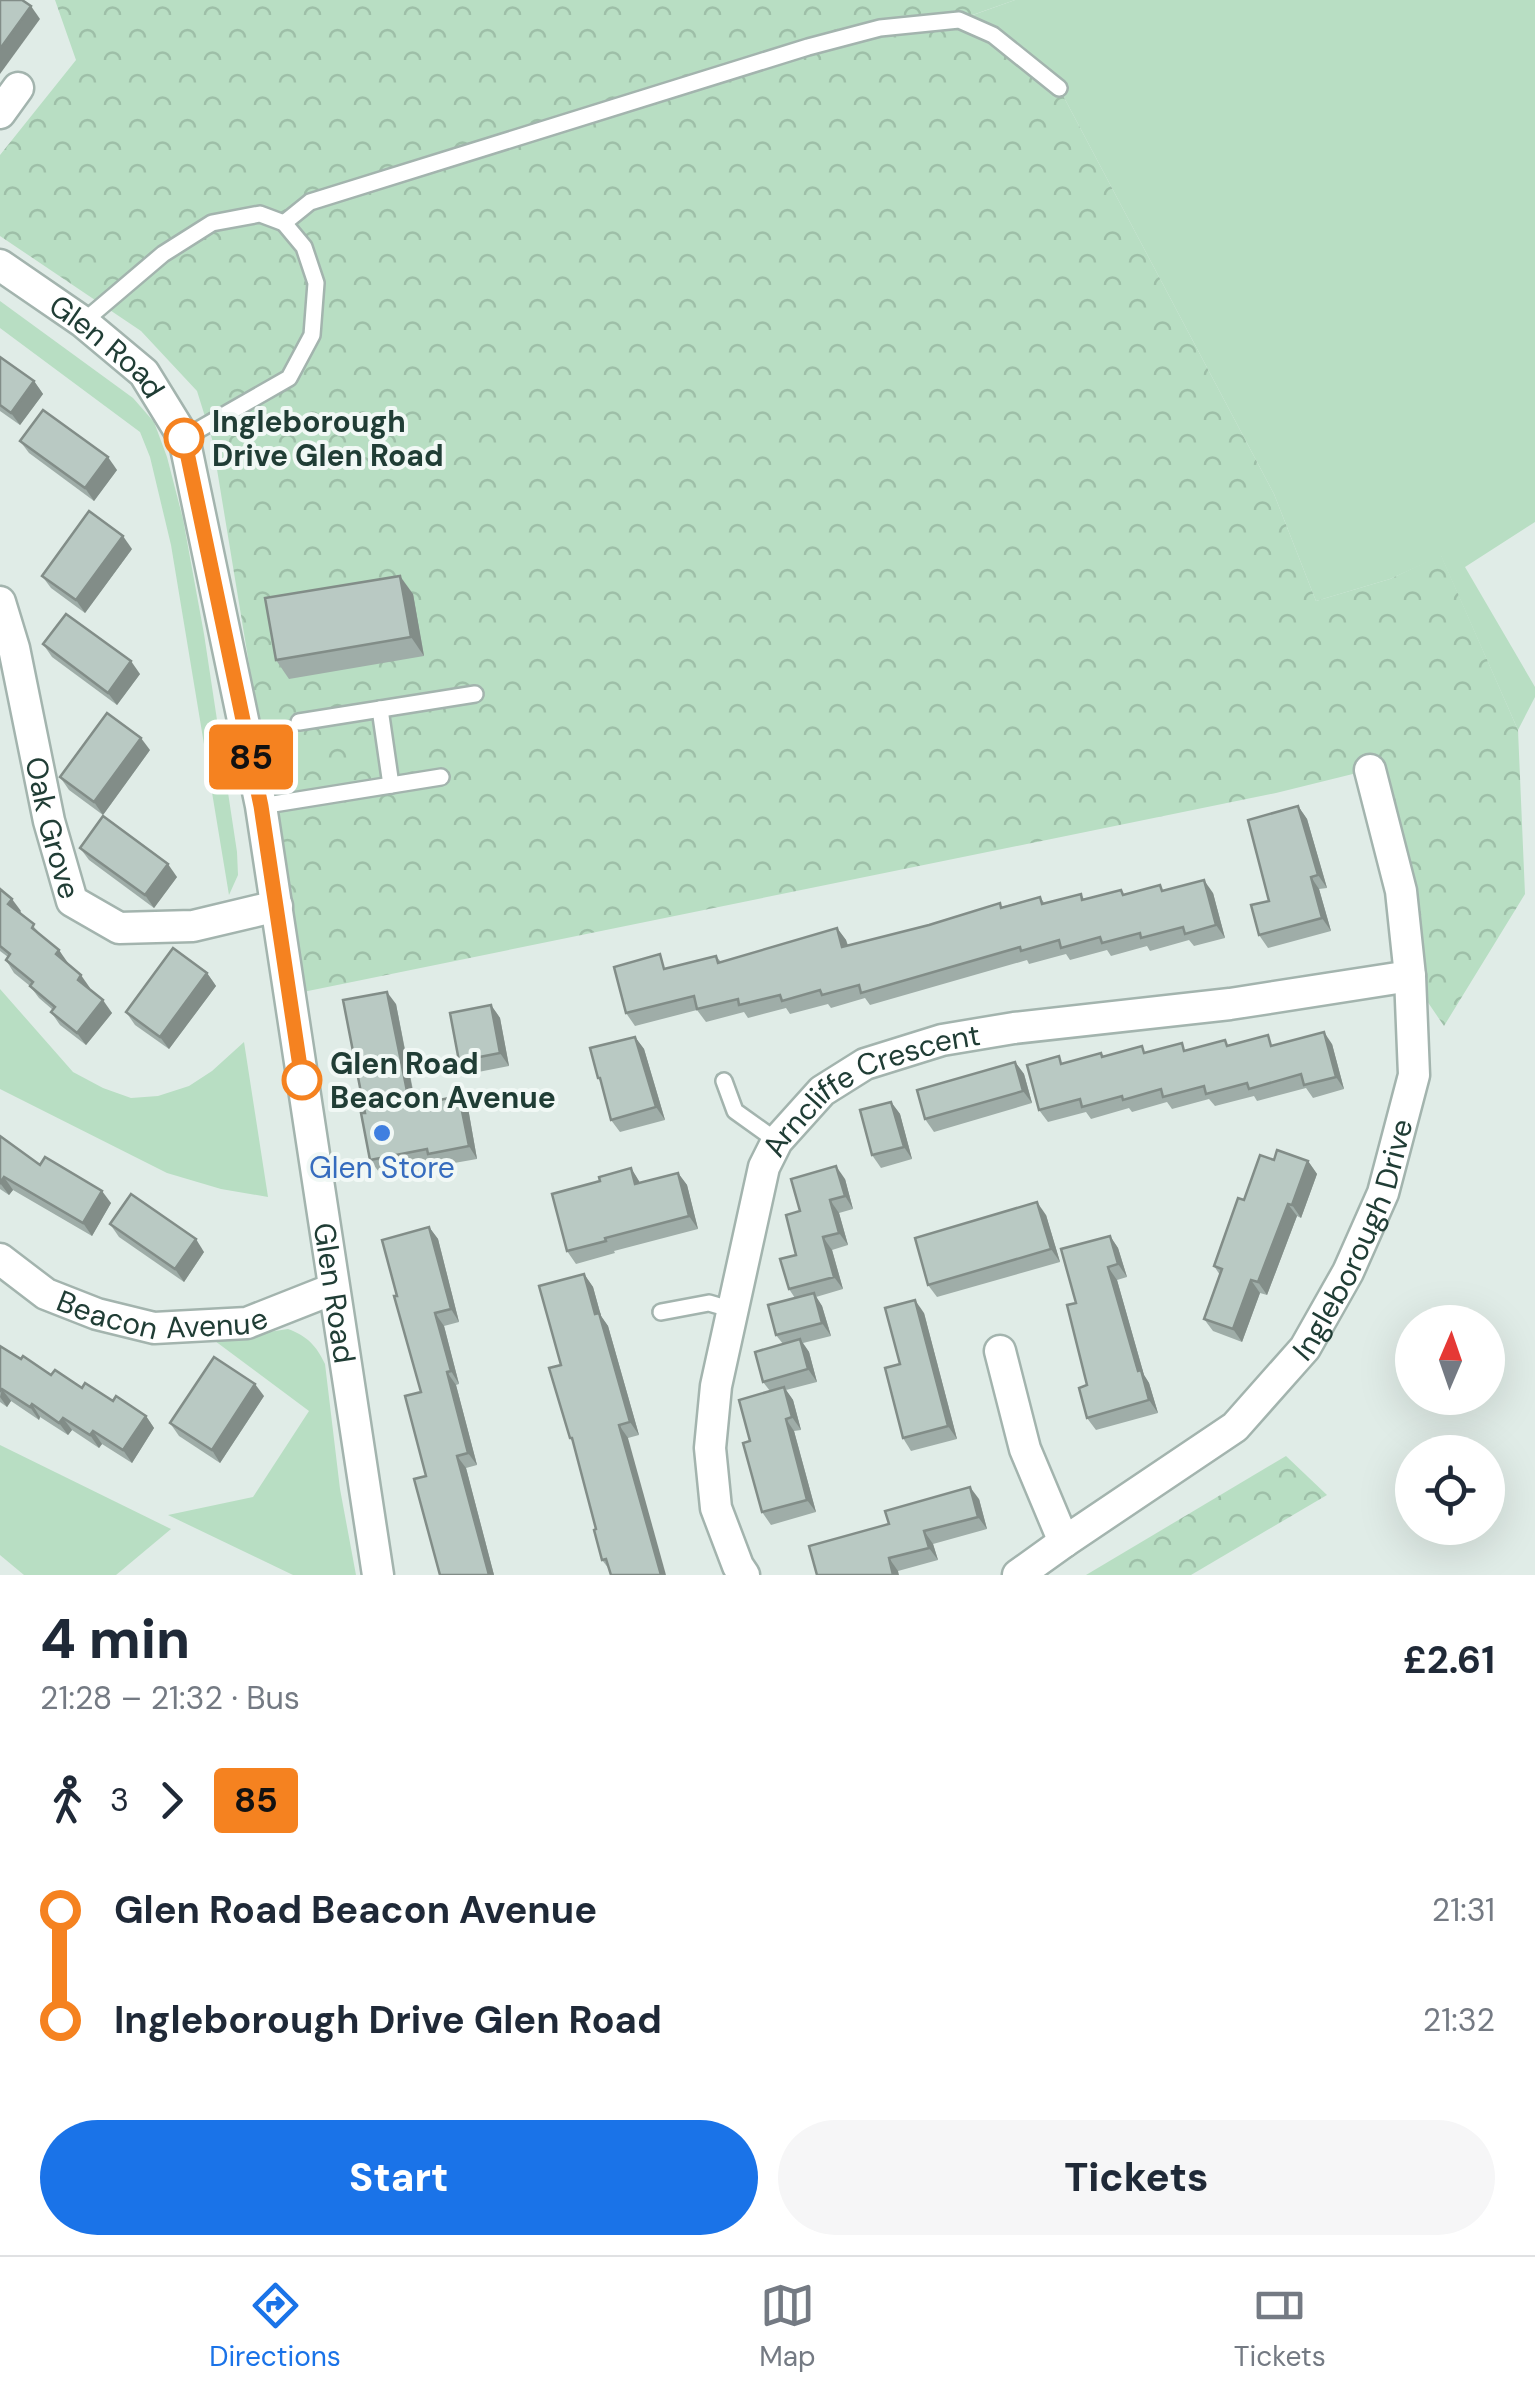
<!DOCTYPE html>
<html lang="en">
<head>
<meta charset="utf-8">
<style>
  body { margin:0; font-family:"DM Sans",sans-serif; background:#f6f6f7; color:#1f2937; height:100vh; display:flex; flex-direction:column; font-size:38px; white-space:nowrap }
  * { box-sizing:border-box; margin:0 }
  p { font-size:32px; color:#747a83 }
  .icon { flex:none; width:55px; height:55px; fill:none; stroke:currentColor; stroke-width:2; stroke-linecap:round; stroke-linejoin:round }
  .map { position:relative; height:1575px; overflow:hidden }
  .side { display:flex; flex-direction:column; background:#fff; flex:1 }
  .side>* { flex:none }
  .badge { padding:0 20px; border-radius:8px; font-size:35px; line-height:65px }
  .needle { width:65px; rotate:2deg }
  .tools { position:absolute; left:1395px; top:1305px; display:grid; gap:20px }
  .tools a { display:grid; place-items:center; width:110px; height:110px; border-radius:50%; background:#fff; box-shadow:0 10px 40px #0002; font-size:50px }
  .map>.badge { position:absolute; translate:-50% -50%; box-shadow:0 0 0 5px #fff }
  .legs { display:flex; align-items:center; gap:15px; height:110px; padding:0 40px; font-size:32px }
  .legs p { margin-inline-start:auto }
  .overview { display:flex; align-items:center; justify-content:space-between; height:170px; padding:0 40px }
  h1 { font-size:55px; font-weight:800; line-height:75px }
  .primary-button { display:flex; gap:20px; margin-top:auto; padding:20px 40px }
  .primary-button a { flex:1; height:115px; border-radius:60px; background:#1a73e8; color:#fff; font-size:40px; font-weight:800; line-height:115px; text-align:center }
  .primary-button a+a { background:#f6f6f7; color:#1f2937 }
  ul { padding:0 40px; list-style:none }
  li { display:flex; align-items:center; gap:35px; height:110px; font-size:38px }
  li i { display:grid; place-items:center; width:15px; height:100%; margin:0 12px; background:currentColor }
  li i::after { content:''; width:25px; height:25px; margin:-12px; border:8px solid; border-radius:50%; background:#fff }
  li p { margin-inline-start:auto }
  li:first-child i { background:linear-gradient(#0000 50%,currentColor 0) }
  li:last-child i { background:linear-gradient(currentColor 50%,#0000 0) }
  .menu { display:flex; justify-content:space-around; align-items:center; height:140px; border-top:2px solid #e0e1e3; background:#fff; font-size:28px; color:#747a83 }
  .menu a { display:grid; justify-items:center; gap:5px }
  .menu .active { color:#1a73e8 }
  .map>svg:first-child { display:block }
  .green { fill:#b8dec3 }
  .forest { fill:url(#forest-crowns) }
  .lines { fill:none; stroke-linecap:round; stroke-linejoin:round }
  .lane-casing { stroke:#a3b4ae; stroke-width:20 }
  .street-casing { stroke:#a3b4ae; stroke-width:35 }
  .lane { stroke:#fff; stroke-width:15 }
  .street { stroke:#fff; stroke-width:30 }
  .wall { fill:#9fada8 }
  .shaded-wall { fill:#828d88 }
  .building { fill:#b9c9c3; stroke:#828d88; stroke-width:2.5 }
  .line-1-casing { stroke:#fff; stroke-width:22 }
  .line-1 { stroke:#f58220; stroke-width:15 }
  .stop-1-dot { fill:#fff; stroke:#f58220; stroke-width:5 }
  .shop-dot { fill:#3f7fe0; stroke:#f1f8f5; stroke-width:4 }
  .labels { text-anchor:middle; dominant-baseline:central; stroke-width:8; stroke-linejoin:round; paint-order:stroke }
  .street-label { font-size:30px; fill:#203d35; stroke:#f1f8f5 }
  .stop-label { font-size:30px; font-weight:bold; fill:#203d35; stroke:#f1f8f5; text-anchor:start }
  .shop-label { font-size:30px; fill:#366cbe; stroke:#f1f8f5 }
</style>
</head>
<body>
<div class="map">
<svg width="1535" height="1575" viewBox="0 0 1535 1575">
  <defs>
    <pattern id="forest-crowns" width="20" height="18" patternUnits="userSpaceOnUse" patternTransform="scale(2.5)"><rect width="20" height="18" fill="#b8dec3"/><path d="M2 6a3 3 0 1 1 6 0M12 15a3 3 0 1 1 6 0" fill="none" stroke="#9ebfa8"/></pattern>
  </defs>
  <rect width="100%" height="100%" fill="#e0ece7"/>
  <g class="green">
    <path d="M1015,0H1535V522L1465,567L1535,687V697L1518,730L1441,556L1390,579L1316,601L1274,494L1059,88L959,20Z"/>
    <path d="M0,301L133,398L154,422L167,457L183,519L204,634L237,852L238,875L229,895L171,545L150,457L140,432L0,328Z"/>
    <path d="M0,989L73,1072L103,1088L131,1098L158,1096L189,1086L212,1071L244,1042L268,1197L221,1189L167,1173L0,1089Z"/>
    <path d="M288,1329C307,1336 316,1345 325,1364L340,1489L356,1575H293L168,1515L253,1497L309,1411L211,1338L249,1335Z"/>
    <path d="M0,1445L171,1529L116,1575H24L0,1555Z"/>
  </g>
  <g class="forest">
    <path d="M55,0H1015L961,19L1059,88L1274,494L1316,601L1390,579L1441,555L1518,730L1525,894L1444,1026L1410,976L1369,770L1276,793L303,992L212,439L197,391L141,331L0,236V155L76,60Z"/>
    <path d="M1286,1456L1327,1495L1191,1575H1086Z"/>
  </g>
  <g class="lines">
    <g class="lane-casing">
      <g id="lane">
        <path d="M83,322L163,254L212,223L260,214L284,223L310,202L808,47L880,28L959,20L993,35L1059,88"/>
        <path d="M184,438L289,378L312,335L316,283L304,247L284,223"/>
        <path d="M380,709L391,785"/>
        <path d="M299,722L475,694"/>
        <path d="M261,806L441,777"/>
        <path d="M724,1081L735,1111L777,1141"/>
        <path d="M661,1312L709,1303L733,1310"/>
      </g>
    </g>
    <g class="street-casing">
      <g id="street">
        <path d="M0,113L18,88"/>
        <path id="s1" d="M0,265L83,322L144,373L184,438L261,806L378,1575"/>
        <path id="s2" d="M0,602L14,648L49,821L72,901L119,928L193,926L277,906"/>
        <path id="s3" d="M0,1259L46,1294L97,1314L154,1328L247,1323L333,1289"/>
        <path d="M1000,1351L1025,1449L1064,1542"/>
        <path id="s4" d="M744,1575L738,1566L716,1508L710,1448L716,1386L764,1167L777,1141L822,1091L865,1064L942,1040L1014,1028L1230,1004L1410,976"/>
        <path id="s5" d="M1018,1575L1064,1542L1235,1427L1305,1348L1348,1272L1383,1193L1414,1075L1410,976L1401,891L1370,770"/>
      </g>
    </g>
    <use href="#lane" class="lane"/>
    <use href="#street" class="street"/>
  </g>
  <g class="wall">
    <path d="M0,357L34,381L43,394L20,425L0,411Z"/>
    <path d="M20,441L117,470L94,501L29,453Z"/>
    <path d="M132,549L85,613L51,588L42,576Z"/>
    <path d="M413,594L424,656L289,679L276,660Z"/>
    <path d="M43,644L140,674L117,705L52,657Z"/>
    <path d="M150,750L103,815L69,790L60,777Z"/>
    <path d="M1298,806L1307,819L1327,888L1319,889L1331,931L1268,948L1259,935Z"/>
    <path d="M80,848L177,877L154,908L89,860Z"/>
    <path d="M0,889L43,937L59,950L67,964L112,1013L86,1045L60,1025L51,1012L53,1010L39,998L30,986L14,973L6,960L8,957L0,951Z"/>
    <path d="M1165,891L1213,893L1225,938L1194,946L1189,940L1150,951L1147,946L1111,956L1107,950L1070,960L1066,954L1029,964L1027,960L870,1005L865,998L831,1008L828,1004L790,1014L786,1008L748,1018L744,1012L706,1022L697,1010L635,1026L626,1013L669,968L716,956L721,962L837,928L846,940L848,945L1040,897L1045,904L1081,894L1084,899Z"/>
    <path d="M207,973L216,986L169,1049L135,1025L126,1012Z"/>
    <path d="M396,1004L416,1105L459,1096L468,1108L477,1159L437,1166L433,1162L379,1172L370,1160L365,1113Z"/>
    <path d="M491,1005L500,1018L509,1066L468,1074L459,1061Z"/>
    <path d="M635,1037L644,1049L665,1120L620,1132L611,1120L602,1083L598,1078Z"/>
    <path d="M1332,1044L1344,1089L1313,1098L1306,1088L1257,1101L1254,1096L1215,1106L1209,1099L1172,1109L1167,1102L1132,1112L1129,1108L1091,1119L1086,1112L1048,1122L1039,1110L1064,1063L1101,1053L1104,1056L1187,1051L1229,1046Z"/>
    <path d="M1015,1062L1024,1074L1032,1103L934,1132L925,1119Z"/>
    <path d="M891,1102L900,1114L912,1159L881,1168L872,1155Z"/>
    <path d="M0,1136L40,1165L111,1203L92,1236L13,1190L9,1195L0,1189Z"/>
    <path d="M1274,1160L1308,1161L1317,1174L1301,1218L1297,1216L1267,1295L1260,1293L1242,1342L1213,1331L1204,1319L1220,1275L1214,1266Z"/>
    <path d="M631,1168L640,1183L678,1173L687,1185L698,1229L614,1251L615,1253L576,1264L567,1251L600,1181Z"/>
    <path d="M845,1179L853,1209L839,1213L848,1245L832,1250L843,1289L816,1297L822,1306L831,1336L803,1343L809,1352L817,1382L786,1390L793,1400L801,1430L794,1431L816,1512L771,1525L762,1512L750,1441L770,1391L763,1382L783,1344L776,1335L795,1298L789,1289L796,1255L800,1211Z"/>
    <path d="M1046,1215L1060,1262L937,1297L928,1285Z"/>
    <path d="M110,1224L204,1252L184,1282L119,1237Z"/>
    <path d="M429,1227L438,1239L459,1322L444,1326L459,1384L456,1385L477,1465L466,1468L494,1575H440L426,1476L421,1392L397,1296Z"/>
    <path d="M1110,1236L1118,1248L1127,1277L1117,1280L1144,1375L1149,1383L1158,1413L1096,1430L1087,1418V1385L1076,1303Z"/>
    <path d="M584,1274L593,1287L601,1316L608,1326L639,1435L628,1438L609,1569L602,1560L596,1529L574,1443L570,1438L561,1365Z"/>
    <path d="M924,1313L957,1439L911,1451L903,1438L900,1364Z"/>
    <path d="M0,1346L21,1359L51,1375L146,1416L154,1428L132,1463L102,1444L99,1448L72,1430L68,1435L40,1417L39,1420L11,1401L7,1407L0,1402Z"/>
    <path d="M264,1396L220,1463L179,1436L170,1423Z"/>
    <path d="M979,1499L987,1529L933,1544L938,1560L898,1571L817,1575Z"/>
  </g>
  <g class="shaded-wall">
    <path d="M31,6L40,19L0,74V49Z"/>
    <path d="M34,381L43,394L20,425L11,413Z"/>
    <path d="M108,457L117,470L94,501L85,488Z"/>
    <path d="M123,536L132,549L85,613L76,600Z"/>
    <path d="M400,576L413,594L424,656L411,637Z"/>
    <path d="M131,661L140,674L117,705L108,693Z"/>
    <path d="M141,738L150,750L103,815L94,802Z"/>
    <path d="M1298,806L1307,819L1327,888L1318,875Z"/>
    <path d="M168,864L177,877L154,908L145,895Z"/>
    <path d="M1311,877L1319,889L1331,931L1322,918Z"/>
    <path d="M1204,880L1213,893L1225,938L1216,925Z"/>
    <path d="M12,899L21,911L17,916L8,904Z"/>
    <path d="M837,928L846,940L851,959L842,947Z"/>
    <path d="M59,950L68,963L64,967L56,954Z"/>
    <path d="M207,973L216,986L169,1049L160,1037Z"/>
    <path d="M81,975L90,988L86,992L78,980Z"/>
    <path d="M387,992L396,1004L418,1119L410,1106Z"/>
    <path d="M103,1000L112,1013L86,1045L77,1033Z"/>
    <path d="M491,1005L500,1018L509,1066L500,1053Z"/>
    <path d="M1324,1032L1332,1044L1344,1089L1336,1077Z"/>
    <path d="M635,1037L644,1049L665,1120L656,1107Z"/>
    <path d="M1015,1062L1024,1074L1032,1103L1023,1091Z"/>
    <path d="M459,1096L468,1108L477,1159L469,1146Z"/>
    <path d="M891,1102L900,1114L912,1159L904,1147Z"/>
    <path d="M1308,1161L1317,1174L1301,1218L1292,1205Z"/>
    <path d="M836,1166L845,1179L853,1209L845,1196Z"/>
    <path d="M631,1168L639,1181L644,1197L635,1184Z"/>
    <path d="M678,1173L687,1185L698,1229L689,1216Z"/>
    <path d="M4,1177L13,1190L9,1195L0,1183Z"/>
    <path d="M102,1191L111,1203L92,1236L83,1223Z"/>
    <path d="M830,1200L839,1213L848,1245L839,1233Z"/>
    <path d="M1037,1202L1046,1215L1060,1262L1051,1249Z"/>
    <path d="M1288,1204L1297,1216L1267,1295L1258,1282Z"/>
    <path d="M429,1227L438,1239L459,1322L451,1309Z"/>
    <path d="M1110,1236L1118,1248L1127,1277L1118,1264Z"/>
    <path d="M823,1237L832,1250L843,1289L834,1277Z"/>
    <path d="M196,1239L204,1252L184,1282L175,1269Z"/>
    <path d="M1108,1267L1117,1280L1144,1375L1149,1383L1158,1413L1149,1400L1138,1371Z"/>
    <path d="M584,1274L593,1287L601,1316L608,1326L639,1435L630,1422L595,1314Z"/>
    <path d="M1251,1280L1260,1293L1242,1342L1233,1329Z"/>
    <path d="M814,1293L822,1306L831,1336L822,1323Z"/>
    <path d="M915,1300L924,1313L957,1439L948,1426Z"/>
    <path d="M435,1313L444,1326L459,1384L451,1371Z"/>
    <path d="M800,1339L809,1352L817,1382L808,1369Z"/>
    <path d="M447,1372L456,1385L477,1465L468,1453Z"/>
    <path d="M255,1384L264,1396L220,1463L212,1450Z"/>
    <path d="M784,1387L793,1400L801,1430L792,1417Z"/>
    <path d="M2,1389L11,1401L7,1407L0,1397Z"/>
    <path d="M32,1404L40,1417L39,1420L30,1407Z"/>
    <path d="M146,1416L154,1428L132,1463L123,1450Z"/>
    <path d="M63,1418L72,1430L68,1435L59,1423Z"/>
    <path d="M786,1419L794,1431L816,1512L807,1500Z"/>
    <path d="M619,1425L628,1438L666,1575H661Z"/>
    <path d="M93,1431L102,1444L99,1448L90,1435Z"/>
    <path d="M457,1456L466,1468L494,1575H489Z"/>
    <path d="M970,1487L979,1499L987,1529L978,1517Z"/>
    <path d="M924,1531L933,1544L938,1560L929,1548Z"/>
    <path d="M889,1558L898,1571L899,1575H893Z"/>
  </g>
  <g class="building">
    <path d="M0,0H22L31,6L0,49Z"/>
    <path d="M0,357L34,381L11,413L0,405Z"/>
    <path d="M43,410L108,457L85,488L20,441Z"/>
    <path d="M89,511L123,536L76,600L42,576Z"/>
    <path d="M400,576L411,637L276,660L265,598Z"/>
    <path d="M66,614L131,661L108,693L43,644Z"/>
    <path d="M107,713L141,738L94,802L60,777Z"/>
    <path d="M1298,806L1318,875L1311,877L1322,918L1259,935L1251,905L1269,901L1248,820Z"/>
    <path d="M103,816L168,864L145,895L80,848Z"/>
    <path d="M1204,880L1216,925L1185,934L1183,927L1141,938L1140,933L1102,943L1100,937L1061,948L1059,940L1021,951L1020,947L861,993L859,985L822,995L820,990L782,1001L780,995L739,1005L738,999L697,1009L694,996L626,1013L614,967L660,954L664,969L716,956L718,963L837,928L842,947L929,925L1000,903L1001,908L1040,897L1042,904L1081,894L1082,900L1121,890L1123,895L1160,885L1162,891Z"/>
    <path d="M0,889L12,899L8,904L34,924L32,928L59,950L56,954L81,975L78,980L103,1000L77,1033L51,1012L55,1007L30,986L33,982L6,960L10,954L0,946Z"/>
    <path d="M173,948L207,973L160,1037L126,1012Z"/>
    <path d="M387,992L410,1106L459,1096L469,1146L428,1154L427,1149L370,1160L361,1113H365L343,1000Z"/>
    <path d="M491,1005L500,1053L459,1061L450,1013Z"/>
    <path d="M1324,1032L1336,1077L1304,1085L1301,1074L1249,1089L1247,1083L1206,1094L1204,1086L1163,1097L1161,1089L1123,1100L1122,1096L1082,1107L1080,1099L1039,1110L1027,1065L1059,1056L1061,1064L1101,1053L1102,1057L1142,1046L1144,1053L1182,1043L1184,1051L1225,1040L1227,1046L1268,1035L1271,1046Z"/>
    <path d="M635,1037L656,1107L611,1120L600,1078H598L590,1048Z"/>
    <path d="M1015,1062L1023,1091L925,1119L917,1090Z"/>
    <path d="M891,1102L904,1147L872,1155L860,1110Z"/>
    <path d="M0,1136L40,1165L45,1157L102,1191L83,1223L4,1177L0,1183Z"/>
    <path d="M1277,1150L1308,1161L1292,1205L1288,1204L1258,1282L1251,1280L1233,1329L1204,1319L1222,1269L1214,1266L1238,1198L1244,1200L1260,1155L1274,1160Z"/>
    <path d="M836,1166L845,1196L830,1200L839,1233L823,1237L834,1277L789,1289L780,1259L796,1255L786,1215L800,1211L791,1179Z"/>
    <path d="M631,1168L635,1184L678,1173L689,1216L605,1238L606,1241L567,1251L552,1194L600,1181L599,1177Z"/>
    <path d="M131,1194L196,1239L175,1269L110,1224Z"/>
    <path d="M1037,1202L1051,1249L928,1285L915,1238Z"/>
    <path d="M429,1227L451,1309L435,1313L451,1371L447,1372L468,1453L457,1456L489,1575H440L414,1479L426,1476L405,1396L421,1392L394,1296H397L382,1240Z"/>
    <path d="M1110,1236L1118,1264L1108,1267L1138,1371L1141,1370L1149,1400L1087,1418L1079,1388L1087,1385L1067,1305L1076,1303L1061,1249Z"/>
    <path d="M584,1274L595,1314L599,1313L630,1422L619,1425L661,1575H611L606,1559L602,1560L594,1530L596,1529L572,1438H570L549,1368L561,1365L539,1286Z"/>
    <path d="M814,1293L822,1323L776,1335L768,1305Z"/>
    <path d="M915,1300L948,1426L903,1438L885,1368L900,1364L885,1308Z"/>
    <path d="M800,1339L808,1369L763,1382L755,1352Z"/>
    <path d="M0,1346L21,1359L23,1356L51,1375L55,1370L82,1388L85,1383L113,1401L116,1396L146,1416L123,1450L93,1431L90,1435L63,1418L59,1423L32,1404L30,1407L2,1389L0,1391Z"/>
    <path d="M214,1357L255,1384L212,1450L170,1423Z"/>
    <path d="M784,1387L792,1417L786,1419L807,1500L762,1512L743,1443L750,1441L739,1400Z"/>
    <path d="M970,1487L978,1517L924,1531L929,1548L889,1558L893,1575H817L809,1546L889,1524L885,1511Z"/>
  </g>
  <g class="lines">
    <g class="line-1-casing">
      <path id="line-1" d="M184,438L261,806L302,1080"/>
    </g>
    <use href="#line-1" class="line-1"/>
  </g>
  <g class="stop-1-dot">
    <circle cx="184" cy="438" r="18"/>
    <circle cx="302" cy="1080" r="18"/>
  </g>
  <circle class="shop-dot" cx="382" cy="1133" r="10"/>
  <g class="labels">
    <g class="street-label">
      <text stroke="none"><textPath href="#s1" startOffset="135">Glen Road</textPath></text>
      <text stroke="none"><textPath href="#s2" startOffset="232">Oak Grove</textPath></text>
      <text stroke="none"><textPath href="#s4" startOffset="560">Arncliffe Crescent</textPath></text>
      <text stroke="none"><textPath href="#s5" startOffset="488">Ingleborough Drive</textPath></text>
      <text stroke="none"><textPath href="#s1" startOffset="1125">Glen Road</textPath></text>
      <text stroke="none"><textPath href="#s3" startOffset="178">Beacon Avenue</textPath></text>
    </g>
    <g class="stop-label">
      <text x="212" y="421">Ingleborough<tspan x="212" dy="34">Drive Glen Road</tspan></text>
      <text x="330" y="1063">Glen Road<tspan x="330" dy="34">Beacon Avenue</tspan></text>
    </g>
    <g class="shop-label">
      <text x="382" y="1167">Glen Store</text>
    </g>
  </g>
</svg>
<div class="tools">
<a><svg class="needle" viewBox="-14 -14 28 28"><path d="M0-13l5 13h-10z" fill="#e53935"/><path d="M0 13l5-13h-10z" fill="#747a83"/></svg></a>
<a><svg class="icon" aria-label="locate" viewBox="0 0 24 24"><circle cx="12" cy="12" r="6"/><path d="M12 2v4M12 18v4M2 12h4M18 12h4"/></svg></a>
</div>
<b class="badge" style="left:251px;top:757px;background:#f58220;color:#111">85</b>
</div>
<section class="side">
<div class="overview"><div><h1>4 min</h1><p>21:28 – 21:32 · Bus</p></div><b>£2.61</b></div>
<div class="legs"><svg class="icon" aria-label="walk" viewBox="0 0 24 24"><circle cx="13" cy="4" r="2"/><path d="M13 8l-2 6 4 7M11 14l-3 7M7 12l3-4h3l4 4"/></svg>3<svg class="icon" aria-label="forward" viewBox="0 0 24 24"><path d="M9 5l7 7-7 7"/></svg><b class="badge" style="background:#f58220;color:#111">85</b></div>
<ul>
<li><i style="color:#f58220"></i><b>Glen Road Beacon Avenue</b><p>21:31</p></li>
<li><i style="color:#f58220"></i><b>Ingleborough Drive Glen Road</b><p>21:32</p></li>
</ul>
<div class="primary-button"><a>Start</a><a>Tickets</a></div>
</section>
<nav class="menu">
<a class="active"><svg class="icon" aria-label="directions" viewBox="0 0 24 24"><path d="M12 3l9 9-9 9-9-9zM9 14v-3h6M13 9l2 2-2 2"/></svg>Directions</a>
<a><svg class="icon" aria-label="map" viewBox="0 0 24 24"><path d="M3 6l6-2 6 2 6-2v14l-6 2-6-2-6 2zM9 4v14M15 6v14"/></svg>Map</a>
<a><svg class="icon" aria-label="tickets" viewBox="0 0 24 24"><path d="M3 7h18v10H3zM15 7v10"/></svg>Tickets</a>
</nav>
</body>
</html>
